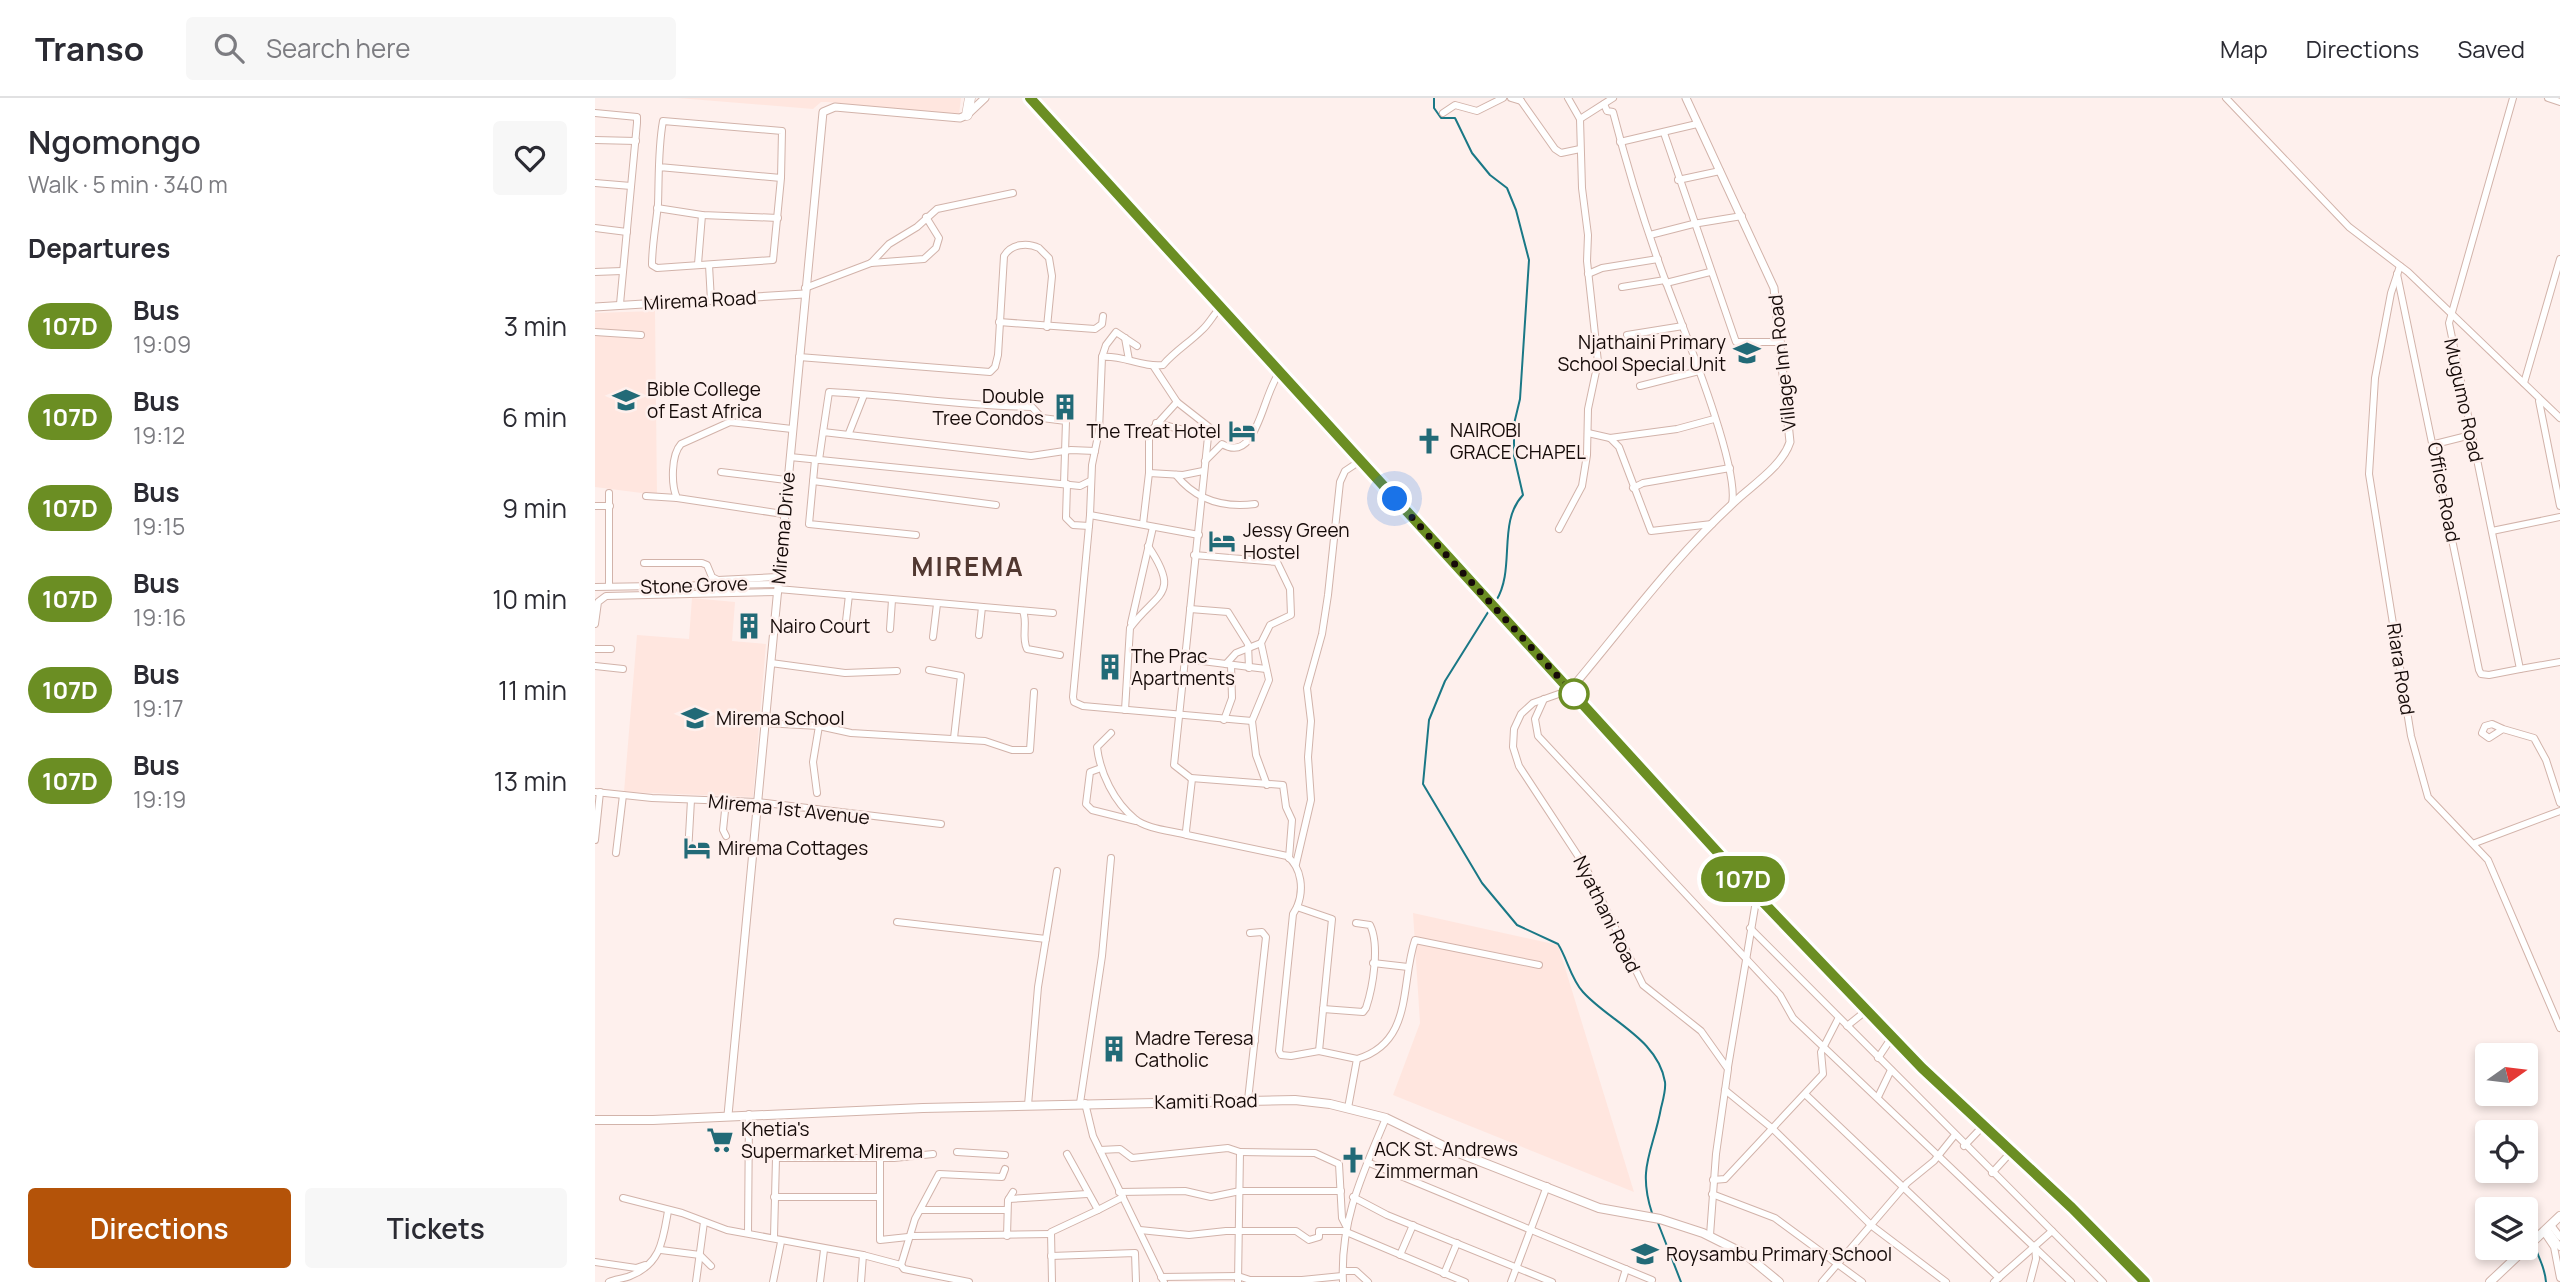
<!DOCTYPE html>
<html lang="en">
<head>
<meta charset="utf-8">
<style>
  body { margin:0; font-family:Manrope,sans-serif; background:#f7f7f7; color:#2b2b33; height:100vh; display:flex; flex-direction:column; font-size:26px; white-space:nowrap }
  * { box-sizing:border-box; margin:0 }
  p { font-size:23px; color:#7c7c81 }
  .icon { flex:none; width:38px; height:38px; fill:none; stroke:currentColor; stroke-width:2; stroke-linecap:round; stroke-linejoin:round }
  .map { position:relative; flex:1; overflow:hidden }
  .details { display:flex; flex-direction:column; background:#fff; width:595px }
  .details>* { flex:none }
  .badge { padding:0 14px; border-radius:23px; font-size:24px; line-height:46px }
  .needle { width:46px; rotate:76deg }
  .tools { position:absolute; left:1880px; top:945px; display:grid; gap:14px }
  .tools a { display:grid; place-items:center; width:63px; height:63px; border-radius:7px; background:#fff; box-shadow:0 4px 10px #0003; font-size:35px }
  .you { position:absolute; width:35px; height:35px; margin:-18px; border:5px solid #fff; border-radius:50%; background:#1a73e8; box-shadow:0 0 0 10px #1a73e833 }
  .map>.badge { position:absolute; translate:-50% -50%; box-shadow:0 0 0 4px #fff }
  h2 { padding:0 28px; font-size:26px; line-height:63px }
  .round { display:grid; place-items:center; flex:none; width:74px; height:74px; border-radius:7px; background:#f7f7f7 }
  .headline { display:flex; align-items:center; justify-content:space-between; height:119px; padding:0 28px }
  h1 { font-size:33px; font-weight:600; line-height:52px }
  .action { display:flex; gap:14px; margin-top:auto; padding:14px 28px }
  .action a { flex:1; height:80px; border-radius:7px; background:#b45309; color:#fff; font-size:28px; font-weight:600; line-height:80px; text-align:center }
  .action a+a { background:#f7f7f7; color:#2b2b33 }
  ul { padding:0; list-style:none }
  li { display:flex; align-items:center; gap:21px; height:91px; padding:0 28px }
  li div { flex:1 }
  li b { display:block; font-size:26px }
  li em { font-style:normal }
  li .badge { min-width:77px; font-weight:700; text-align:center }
  header { display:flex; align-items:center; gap:42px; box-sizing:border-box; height:98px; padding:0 35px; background:#fff; border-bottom:2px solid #e1e1e2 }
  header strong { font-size:33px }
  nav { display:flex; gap:38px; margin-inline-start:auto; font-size:24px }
  .search { width:490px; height:63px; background:#f7f7f7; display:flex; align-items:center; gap:18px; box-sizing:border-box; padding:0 24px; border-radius:7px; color:#7c7c81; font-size:26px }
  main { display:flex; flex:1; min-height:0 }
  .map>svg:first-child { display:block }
  .built { fill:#ffe6df }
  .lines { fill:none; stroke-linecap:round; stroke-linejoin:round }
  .stream { stroke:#1a7886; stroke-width:2 }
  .minor-casing { stroke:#d2b3aa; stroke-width:8 }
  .tertiary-casing { stroke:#d2b3aa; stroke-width:9 }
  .secondary-casing { stroke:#d2b3aa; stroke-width:10 }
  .primary-casing { stroke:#d2b3aa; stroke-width:11 }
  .minor { stroke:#fff; stroke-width:6 }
  .tertiary { stroke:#fff; stroke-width:7 }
  .secondary { stroke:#fff; stroke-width:8 }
  .primary { stroke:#fff; stroke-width:10 }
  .line-casing { stroke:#fff; stroke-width:16 }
  .line { stroke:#6b8e23; stroke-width:10 }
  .walk { stroke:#160b09; stroke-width:7; stroke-dasharray:0 12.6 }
  .stop-dot { fill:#fff; stroke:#6b8e23; stroke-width:3.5 }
  .labels { text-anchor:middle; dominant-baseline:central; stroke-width:5; stroke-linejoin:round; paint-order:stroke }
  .street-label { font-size:19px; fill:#160b09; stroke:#fef0ed }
  .poi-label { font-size:19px; fill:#160b09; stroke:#fef0ed; text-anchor:start }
  .district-label { font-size:26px; font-weight:bold; letter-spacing:2px; fill:#513831; stroke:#fef0ed }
</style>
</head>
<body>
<header>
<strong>Transo</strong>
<div class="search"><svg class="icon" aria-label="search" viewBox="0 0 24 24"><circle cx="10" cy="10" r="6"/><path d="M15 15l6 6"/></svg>Search here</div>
<nav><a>Map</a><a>Directions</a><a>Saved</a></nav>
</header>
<main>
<section class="details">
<div class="headline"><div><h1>Ngomongo</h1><p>Walk · 5 min · 340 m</p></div><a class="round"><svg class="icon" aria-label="heart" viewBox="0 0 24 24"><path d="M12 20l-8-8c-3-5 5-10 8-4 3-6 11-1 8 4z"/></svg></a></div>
<h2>Departures</h2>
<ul>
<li><span class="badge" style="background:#6b8e23;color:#fff">107D</span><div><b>Bus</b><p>19:09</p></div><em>3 min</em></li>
<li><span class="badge" style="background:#6b8e23;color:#fff">107D</span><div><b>Bus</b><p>19:12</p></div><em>6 min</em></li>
<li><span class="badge" style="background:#6b8e23;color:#fff">107D</span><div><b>Bus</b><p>19:15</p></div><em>9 min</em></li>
<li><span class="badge" style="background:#6b8e23;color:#fff">107D</span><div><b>Bus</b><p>19:16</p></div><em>10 min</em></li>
<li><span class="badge" style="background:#6b8e23;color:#fff">107D</span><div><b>Bus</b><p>19:17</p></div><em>11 min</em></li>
<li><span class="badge" style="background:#6b8e23;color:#fff">107D</span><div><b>Bus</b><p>19:19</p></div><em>13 min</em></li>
</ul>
<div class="action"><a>Directions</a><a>Tickets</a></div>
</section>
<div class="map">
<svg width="1965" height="1184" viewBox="0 0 1965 1184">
  <rect width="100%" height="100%" fill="#fef0ed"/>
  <g class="built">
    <path d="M83,0H366L364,17L232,4H226L218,11Z"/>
    <path d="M60,213L62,397L0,389V215Z"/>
    <path d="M97,500L140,504L137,543L171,546L158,699L29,694L42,537L94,541Z"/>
    <path d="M818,815L963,847L1039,1094L798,997L825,925Z"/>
  </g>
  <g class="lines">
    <g class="stream">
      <path d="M839,0V10L846,20H860L877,55L895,77L912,90L921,112L934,162L925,301L919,326V358L928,397C902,424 921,471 901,503"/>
      <path d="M895,511L850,583L834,622L828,686L887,785L922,827L963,846C972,860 976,881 988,894C1014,923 1063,941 1070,984C1071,992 1068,1002 1066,1010C1058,1054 1042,1069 1057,1115"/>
      <path d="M1063,1125L1086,1184"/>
      <path d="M1940,1148C1944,1162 1950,1169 1951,1184"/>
    </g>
    <g class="minor-casing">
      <g id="minor">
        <path d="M916,0L926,3"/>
        <path d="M924,0L960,51L966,55L985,51"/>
        <path d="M1631,0L1754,129L1813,174L1965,320"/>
        <path d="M1918,0L1854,225L1925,571L1965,564"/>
        <path d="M1953,0L1965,4"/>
        <path d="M1009,6L1012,13L1018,14C1033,72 1051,131 1072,187C1088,230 1145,369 1137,406"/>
        <path d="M0,15L42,19V25L25,206"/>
        <path d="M848,15L860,7L882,13L908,0"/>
        <path d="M985,21L1018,0"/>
        <path d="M1069,35L1141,244H1186"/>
        <path d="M0,42L41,43"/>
        <path d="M1025,44L1102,26"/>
        <path d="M64,69L186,80L187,33L68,23C63,50 64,79 63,106C61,127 57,147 57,167L62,170L178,162L186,80"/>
        <path d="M1083,82L1125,73"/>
        <path d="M0,85L36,88"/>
        <path d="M62,110L107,117L183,120"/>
        <path d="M0,130L32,134"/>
        <path d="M1055,137L1098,126L1147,118"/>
        <path d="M276,165L329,161L341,150L344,140L331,119"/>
        <path d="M103,166L107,117"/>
        <path d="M114,167L116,203"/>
        <path d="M1805,168L1796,195L1780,280L1774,376L1816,638L1833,699L1893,762L1965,930"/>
        <path d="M0,174L27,173"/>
        <path d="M993,176L1007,170L1063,161"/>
        <path d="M1802,176L1884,572L1886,576L1894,577L1925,571"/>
        <path d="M1071,185L1115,174"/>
        <path d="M1027,189L1070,182"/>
        <path d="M210,190L276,165L294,146L322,129L342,111L418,95"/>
        <path d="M625,210C618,217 614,226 607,232C594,245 580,253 568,267C548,270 528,257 507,259L504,333L497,367L495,417L478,599L479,604L488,608L657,623"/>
        <path d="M404,224L500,231L507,226L508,218"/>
        <path d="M0,234L46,237"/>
        <path d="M1032,237L1088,228"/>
        <path d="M530,240L534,262"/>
        <path d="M204,259L395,274L400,269L403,257L409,158C416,146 432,144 444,150L454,160L457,178L452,229"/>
        <path d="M507,259L511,247L521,234L542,248"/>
        <path d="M559,269L582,304L614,329L579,667L597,681L591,733L592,737L692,758C707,770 709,792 702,809L737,821L724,953L762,961L753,1010"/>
        <path d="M1929,285L1965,161"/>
        <path d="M1045,288L1104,273"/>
        <path d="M1944,303L1965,408"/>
        <path d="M561,325L612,338"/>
        <path d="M228,334L234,294C302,297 369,308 437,309L447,320L471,323L469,386"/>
        <path d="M254,335L269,297"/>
        <path d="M993,335L1015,340L1024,349L1056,433L1117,426"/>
        <path d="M1015,340L1082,331L1119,321"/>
        <path d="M1840,346L1876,337"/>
        <path d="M195,359L485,388L495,383"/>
        <path d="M220,362L214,426L321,437"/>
        <path d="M224,362L228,334L436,358L476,352L500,353"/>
        <path d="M610,363L627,346C663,367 667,295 685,274"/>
        <path d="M126,374L191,382"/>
        <path d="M554,375V335L582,304"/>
        <path d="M581,377C601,402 629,410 660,406"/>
        <path d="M218,383L401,407"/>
        <path d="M472,386L471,420L478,427L494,428"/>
        <path d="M1038,390L1048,385L1135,370"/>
        <path d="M14,395V488"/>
        <path d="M51,398L82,400"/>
        <path d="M0,408H15"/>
        <path d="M188,416L82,400C76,387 76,357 86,346L135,324L197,331"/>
        <path d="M495,417L604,437"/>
        <path d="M548,426L554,375L588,377L608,373"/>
        <path d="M964,431L987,388L992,357L993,311L1003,264L992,163L993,137L987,90L985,21L973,0"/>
        <path d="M1897,433L1965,419"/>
        <path d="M599,457L682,464L695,491L696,517L675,527L666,545L674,582L657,623L661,657L672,687"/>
        <path d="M49,465H107L112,467L117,479L123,482L183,479"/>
        <path d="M0,489L183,486"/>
        <path d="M183,491L458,515"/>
        <path d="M595,511L633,514L653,546L654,570"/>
        <path d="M428,513C433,525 426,539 432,551L465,557"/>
        <path d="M251,523L254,497"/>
        <path d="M536,525L558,429"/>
        <path d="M0,526L3,504L11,498L183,494"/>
        <path d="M295,531L297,502"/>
        <path d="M384,537L387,509"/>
        <path d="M338,539L342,506"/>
        <path d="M0,551H16"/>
        <path d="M591,561L671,571"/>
        <path d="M176,565L250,575L302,573"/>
        <path d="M631,566L641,555L666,545"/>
        <path d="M0,568L28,571"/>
        <path d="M334,572L366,578L359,640"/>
        <path d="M975,592L938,605L926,616L919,631L918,649L924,668L991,770L1048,887L1106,933L1133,971L1121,1056L1115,1137"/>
        <path d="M949,601L940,621L943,638L1185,897L1198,920L1476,1184"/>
        <path d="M530,612L535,530C561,494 587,498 553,448"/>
        <path d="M629,622L637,600L636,567"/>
        <path d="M169,625L224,628L256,635L390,643L417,652H435L439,594"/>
        <path d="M1908,631L1897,626L1890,628L1887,635L1894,640L1908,631L1939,640L1951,662L1965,705"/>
        <path d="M516,635L502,649C505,675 519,704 540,721C551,731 578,733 592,737"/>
        <path d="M506,670L495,674L491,706L497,712L541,723"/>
        <path d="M596,680L688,687L691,709L697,722L694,760"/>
        <path d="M0,694L57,700L162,704L346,726"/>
        <path d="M222,695L218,664L224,628"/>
        <path d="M131,703L128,732L131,738"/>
        <path d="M0,742L5,694"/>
        <path d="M1880,745L1965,713"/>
        <path d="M21,755L28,697"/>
        <path d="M93,755L96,702"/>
        <path d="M701,766L716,702L713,659L716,623L712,590L727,536L733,497L745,384L750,373L765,363"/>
        <path d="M702,809L698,816L684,953L686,957L696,958L724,953"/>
        <path d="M302,824L451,841"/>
        <path d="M1155,830L1508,1184"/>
        <path d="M778,865L813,869"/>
        <path d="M728,911L768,914L771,910C778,889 785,847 775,827L761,825"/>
        <path d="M1252,928L1272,912"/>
        <path d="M618,938L660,943"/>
        <path d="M1283,960L1297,939"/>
        <path d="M762,961C819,944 805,886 820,842L944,867"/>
        <path d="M1133,969L1162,797"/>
        <path d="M1130,992L1178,1031L1277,1128L1351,1184"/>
        <path d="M1211,997L1404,1180"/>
        <path d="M1283,999L1296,972"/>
        <path d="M653,1002L671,839L667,834L655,835"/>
        <path d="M485,1005L507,858L516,760"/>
        <path d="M490,1005L498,1038L569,1184"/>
        <path d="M433,1007L443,889L462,773"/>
        <path d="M1369,1048L1389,1027"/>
        <path d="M505,1052L525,1051L537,1060L633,1050L645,1054L643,1184"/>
        <path d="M362,1054L410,1057"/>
        <path d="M645,1054L720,1055L744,1066L747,1120L751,1128"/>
        <path d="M472,1056L503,1112L528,1099"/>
        <path d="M285,1060V1142L313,1139"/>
        <path d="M772,1064L1057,1182"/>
        <path d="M1397,1075L1417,1053"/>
        <path d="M1118,1082L1130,1081L1228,976L1226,954L1243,921"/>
        <path d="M524,1094L590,1093L616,1099L645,1093H746"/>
        <path d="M1117,1096L1180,1120L1267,1184"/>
        <path d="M179,1099H283"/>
        <path d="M758,1099L792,1117L957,1184"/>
        <path d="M28,1100L87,1115L132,1132L268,1157L306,1167L309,1171L374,1184"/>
        <path d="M414,1101L492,1096"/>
        <path d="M326,1112H412"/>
        <path d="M1956,1127L1965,1139"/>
        <path d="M1952,1131L1965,1149"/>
        <path d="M545,1132L594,1137L631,1133H701L714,1142L724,1139V1133H749L870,1184"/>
        <path d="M1949,1134L1959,1149L1965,1180"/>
        <path d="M153,1135L154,1016"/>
        <path d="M318,1138L456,1136"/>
        <path d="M412,1138L413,1102L418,1094"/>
        <path d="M179,1139L181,1060H299L338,1056"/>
        <path d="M66,1152L105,1157L116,1168"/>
        <path d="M805,1157L818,1127"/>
        <path d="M456,1158L540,1155L541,1184"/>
        <path d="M0,1164L41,1170L50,1167"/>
        <path d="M306,1167L320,1121L344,1076L407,1079L410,1071"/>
        <path d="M749,1173H761L773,1184"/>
        <path d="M849,1176L862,1145"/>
        <path d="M566,1179L643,1178L655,1182H707L747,1178"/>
        <path d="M14,1184C20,1181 28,1181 35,1178C66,1166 68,1142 73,1113"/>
        <path d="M101,1184L109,1124"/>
        <path d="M178,1184L186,1144"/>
        <path d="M225,1184L229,1152"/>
        <path d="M266,1184L268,1157"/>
        <path d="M457,1184L456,1134L503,1112"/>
        <path d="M748,1184C745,1123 767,1077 791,1020"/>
        <path d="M916,1184L952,1088"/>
        <path d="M1027,1184L1031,1171"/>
        <path d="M1227,1184L1312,1085L1339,1063L1359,1038"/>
        <path d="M1399,1184L1457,1133"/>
        <path d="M1435,1184L1441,1161L1440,1148"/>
      </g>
    </g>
    <g class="tertiary-casing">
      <g id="tertiary">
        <path d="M0,209L209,196"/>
        <path d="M975,592C1030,527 1081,456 1145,399C1162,384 1188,366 1195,344L1179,190L1091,0"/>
        <path d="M133,1017L228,14L240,9L365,20L372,17L390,0"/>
      </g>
    </g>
    <g class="secondary-casing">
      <g id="secondary">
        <path d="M0,1022H58L328,1010L700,1002L735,1006L791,1020L861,1054L1004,1110L1065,1121L1108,1135L1150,1156L1184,1184"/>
        <path d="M1895,1184L1965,1118"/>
      </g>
    </g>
    <g class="primary-casing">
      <g id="primary">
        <path d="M435,0L1168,804L1327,970L1477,1110L1550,1184"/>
        <path d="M372,17L375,0"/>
      </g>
    </g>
    <use href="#minor" class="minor"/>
    <use href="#tertiary" class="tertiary"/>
    <use href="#secondary" class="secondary"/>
    <use href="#primary" class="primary"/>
  </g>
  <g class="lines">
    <g class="line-casing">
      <path id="line" d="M435,0L1168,804L1327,970L1477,1110L1550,1184"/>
    </g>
    <use href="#line" class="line"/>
    <path class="walk" d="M800,401L979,596"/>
  </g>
  <defs>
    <g id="school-bare" transform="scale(2.1)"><path d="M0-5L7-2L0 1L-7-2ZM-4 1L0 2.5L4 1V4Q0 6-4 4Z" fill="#226a77" stroke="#fef0ed" stroke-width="2.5" paint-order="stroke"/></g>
    <g id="university-bare" transform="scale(2.1)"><path d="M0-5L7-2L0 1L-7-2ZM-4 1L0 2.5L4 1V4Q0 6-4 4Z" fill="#226a77" stroke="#fef0ed" stroke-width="2.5" paint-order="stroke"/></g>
    <g id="building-bare" transform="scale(2.1)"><path d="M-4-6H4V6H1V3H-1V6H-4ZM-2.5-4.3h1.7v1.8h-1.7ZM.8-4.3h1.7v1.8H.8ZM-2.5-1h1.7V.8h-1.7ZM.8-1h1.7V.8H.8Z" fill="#226a77" stroke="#fef0ed" stroke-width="2.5" paint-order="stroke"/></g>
    <g id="hotel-bare" transform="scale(2.1)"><path d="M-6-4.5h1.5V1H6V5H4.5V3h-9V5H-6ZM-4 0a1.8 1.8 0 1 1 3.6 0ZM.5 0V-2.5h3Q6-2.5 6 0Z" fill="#226a77" stroke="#fef0ed" stroke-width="2.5" paint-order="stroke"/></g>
    <g id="church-bare" transform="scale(2.1)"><path d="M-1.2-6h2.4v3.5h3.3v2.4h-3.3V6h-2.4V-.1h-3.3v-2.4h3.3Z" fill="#226a77" stroke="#fef0ed" stroke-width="2.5" paint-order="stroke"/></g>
    <g id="supermarket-bare" transform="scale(2.1)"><path d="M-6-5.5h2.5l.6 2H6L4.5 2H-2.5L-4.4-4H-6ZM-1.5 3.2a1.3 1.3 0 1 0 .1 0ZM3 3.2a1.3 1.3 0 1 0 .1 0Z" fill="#226a77" stroke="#fef0ed" stroke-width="2.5" paint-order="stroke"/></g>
  </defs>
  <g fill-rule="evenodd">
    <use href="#school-bare" x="1152" y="255"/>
    <use href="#university-bare" x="31" y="302"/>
    <use href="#building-bare" x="470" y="309"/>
    <use href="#hotel-bare" x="647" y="333"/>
    <use href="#church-bare" x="834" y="343"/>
    <use href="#hotel-bare" x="627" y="443"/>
    <use href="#building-bare" x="154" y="528"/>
    <use href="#building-bare" x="515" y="569"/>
    <use href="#school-bare" x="100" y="620"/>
    <use href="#hotel-bare" x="102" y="750"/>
    <use href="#building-bare" x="519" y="951"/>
    <use href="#supermarket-bare" x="125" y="1042"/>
    <use href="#church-bare" x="758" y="1062"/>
    <use href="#school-bare" x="1050" y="1156"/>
  </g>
  <circle class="stop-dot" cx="979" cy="596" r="14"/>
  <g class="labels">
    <g class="street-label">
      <text transform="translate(105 202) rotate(-3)">Mirema Road</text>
      <text transform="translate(1187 265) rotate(-96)">Village Inn Road</text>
      <text transform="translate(1869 302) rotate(78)">Mugumo Road</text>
      <text transform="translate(1849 394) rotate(79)">Office Road</text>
      <text transform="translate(188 430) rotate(-85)">Mirema Drive</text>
      <text transform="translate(99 487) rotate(-2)">Stone Grove</text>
      <text transform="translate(1806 571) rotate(81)">Riara Road</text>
      <text transform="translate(194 711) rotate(6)">Mirema 1st Avenue</text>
      <text transform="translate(1012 816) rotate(64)">Nyathani Road</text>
      <text transform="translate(611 1003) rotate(-1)">Kamiti Road</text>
    </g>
    <g class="poi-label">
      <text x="1131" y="244" text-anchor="end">Njathaini Primary<tspan x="1131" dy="22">School Special Unit</tspan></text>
      <text x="52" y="291">Bible College<tspan x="52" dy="22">of East Africa</tspan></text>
      <text x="449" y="298" text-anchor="end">Double<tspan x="449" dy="22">Tree Condos</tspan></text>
      <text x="855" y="332">NAIROBI<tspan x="855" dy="22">GRACE CHAPEL</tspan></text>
      <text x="626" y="333" text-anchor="end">The Treat Hotel</text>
      <text x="648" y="432">Jessy Green<tspan x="648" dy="22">Hostel</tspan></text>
      <text x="175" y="528">Nairo Court</text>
      <text x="536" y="558">The Prac<tspan x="536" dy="22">Apartments</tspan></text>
      <text x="121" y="620">Mirema School</text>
      <text x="123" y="750">Mirema Cottages</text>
      <text x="540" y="940">Madre Teresa<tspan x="540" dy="22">Catholic</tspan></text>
      <text x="146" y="1031">Khetia's<tspan x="146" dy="22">Supermarket Mirema</tspan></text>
      <text x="779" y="1051">ACK St. Andrews<tspan x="779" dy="22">Zimmerman</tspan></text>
      <text x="1071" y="1156">Roysambu Primary School</text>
    </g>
    <g class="district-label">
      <text x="373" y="468">MIREMA</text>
    </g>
  </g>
</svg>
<div class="tools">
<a><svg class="needle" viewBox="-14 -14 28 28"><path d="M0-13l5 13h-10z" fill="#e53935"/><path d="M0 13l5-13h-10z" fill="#7c7c81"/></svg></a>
<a><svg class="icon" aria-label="locate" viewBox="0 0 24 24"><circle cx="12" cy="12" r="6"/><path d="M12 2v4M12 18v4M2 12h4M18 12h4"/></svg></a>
<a><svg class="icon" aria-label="layers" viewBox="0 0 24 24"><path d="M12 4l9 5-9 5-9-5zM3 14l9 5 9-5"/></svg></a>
</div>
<div class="you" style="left:800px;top:401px"></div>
<b class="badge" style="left:1148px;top:781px;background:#6b8e23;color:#fff">107D</b>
</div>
</main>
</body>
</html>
